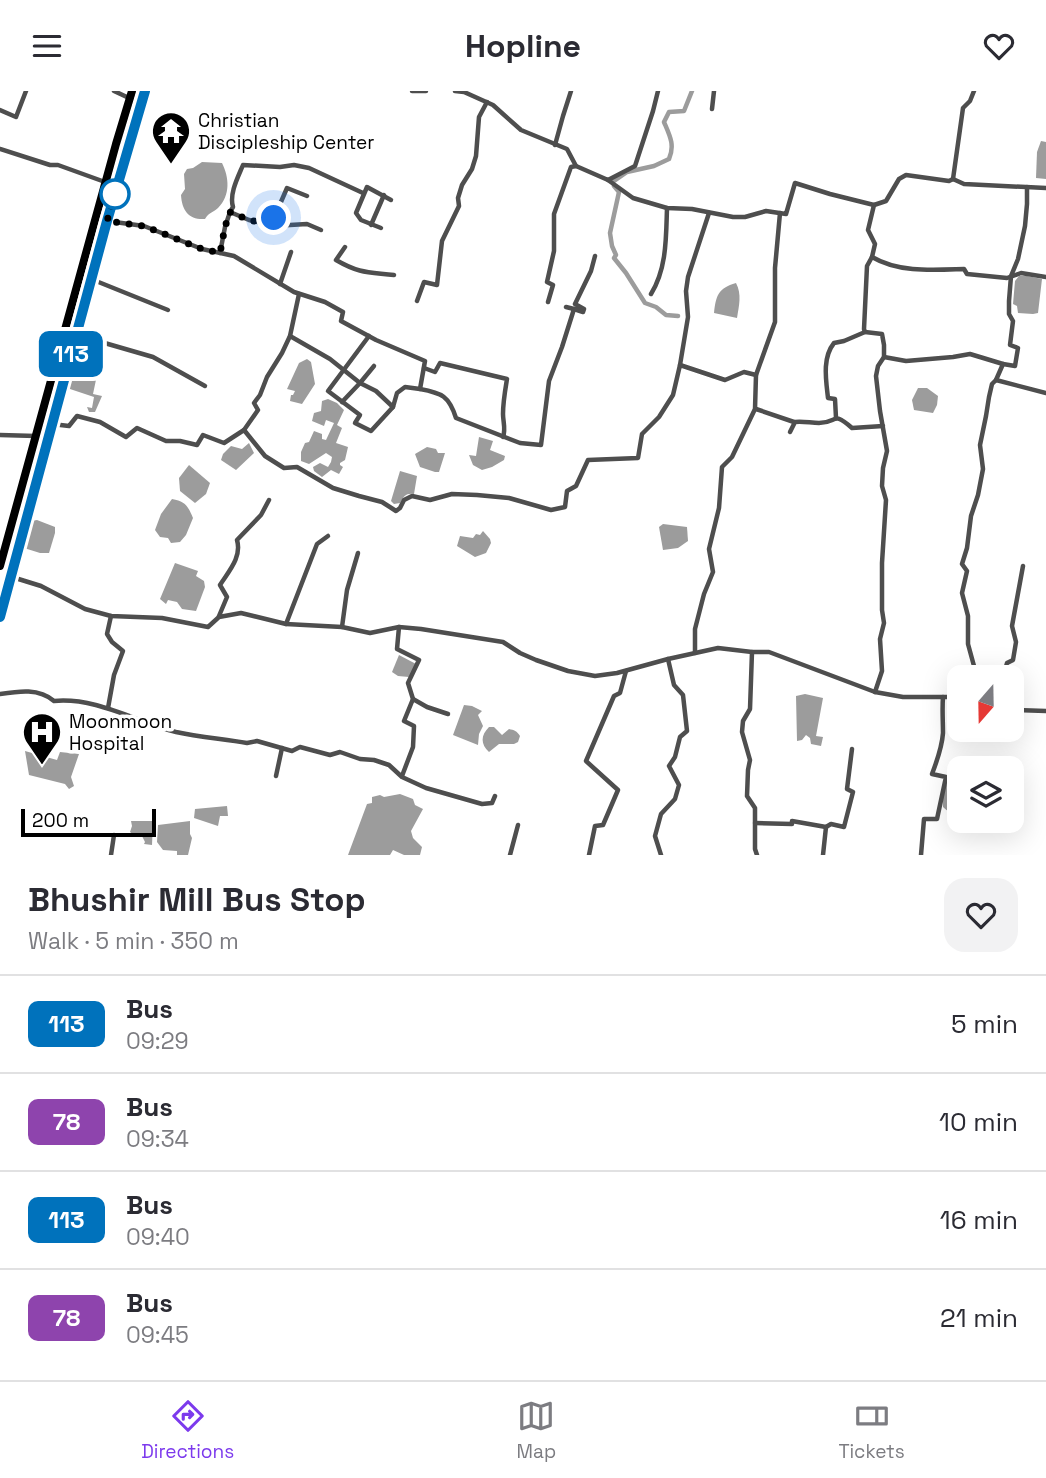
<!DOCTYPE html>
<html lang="en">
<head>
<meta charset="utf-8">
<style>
  body { margin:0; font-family:"Space Grotesk",sans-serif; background:#f2f2f3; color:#2b2b33; height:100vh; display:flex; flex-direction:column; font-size:26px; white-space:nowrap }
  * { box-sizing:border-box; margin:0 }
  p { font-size:23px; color:#7c7c81 }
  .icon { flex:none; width:38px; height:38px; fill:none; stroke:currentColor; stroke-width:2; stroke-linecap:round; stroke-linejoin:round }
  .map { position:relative; height:764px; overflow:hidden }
  .panel { display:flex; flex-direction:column; background:#fff; flex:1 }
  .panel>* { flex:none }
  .badge { padding:0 14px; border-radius:10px; font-size:24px; line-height:46px }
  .needle { width:46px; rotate:200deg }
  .controls { position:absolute; left:947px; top:574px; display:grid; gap:14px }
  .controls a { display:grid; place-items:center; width:77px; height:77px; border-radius:14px; background:#fff; box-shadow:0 7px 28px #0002; font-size:35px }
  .scale { position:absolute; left:21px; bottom:18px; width:135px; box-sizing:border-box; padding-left:7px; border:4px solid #000; border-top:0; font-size:19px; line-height:24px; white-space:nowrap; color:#000; -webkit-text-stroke:5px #fff; paint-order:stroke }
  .you { position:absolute; width:35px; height:35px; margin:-18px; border:5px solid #fff; border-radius:50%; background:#1a73e8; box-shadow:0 0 0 10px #1a73e833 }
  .map>.badge { position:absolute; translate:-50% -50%; box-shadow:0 0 0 4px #fff }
  .round { display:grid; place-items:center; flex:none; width:74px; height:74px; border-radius:21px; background:#f2f2f3 }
  .headline { display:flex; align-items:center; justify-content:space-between; height:119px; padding:0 28px }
  h1 { font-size:33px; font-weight:600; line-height:52px }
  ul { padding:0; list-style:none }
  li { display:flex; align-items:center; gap:21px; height:98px; padding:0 28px; border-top:2px solid #e1e1e2 }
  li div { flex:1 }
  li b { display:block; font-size:26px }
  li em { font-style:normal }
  li .badge { min-width:77px; font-weight:700; text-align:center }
  header { display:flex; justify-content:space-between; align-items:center; height:91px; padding:0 28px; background:#fff; font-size:32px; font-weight:600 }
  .dock { display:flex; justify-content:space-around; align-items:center; height:98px; border-top:2px solid #e1e1e2; background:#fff; font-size:19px; color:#7c7c81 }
  .dock a { display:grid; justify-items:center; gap:4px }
  .dock .on { color:#7c3aed }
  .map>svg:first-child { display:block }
  .water { fill:#9c9c9c }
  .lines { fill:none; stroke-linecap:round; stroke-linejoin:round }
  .canal { stroke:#9c9c9c; stroke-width:4.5 }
  .street { stroke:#4e4e4e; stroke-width:4.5 }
  .highway { stroke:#000; stroke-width:8 }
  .line-casing { stroke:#fff; stroke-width:16 }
  .line { stroke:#0072bc; stroke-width:10 }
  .walk { stroke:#000; stroke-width:7; stroke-dasharray:0 12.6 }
  .stop-dot { fill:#fff; stroke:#0072bc; stroke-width:3.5 }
  .labels { text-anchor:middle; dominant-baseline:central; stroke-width:7; stroke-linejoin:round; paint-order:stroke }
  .poi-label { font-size:19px; fill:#000; stroke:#fff; text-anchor:start }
</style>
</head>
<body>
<header><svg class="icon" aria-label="menu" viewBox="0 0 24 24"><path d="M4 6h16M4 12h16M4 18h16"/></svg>Hopline<svg class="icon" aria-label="heart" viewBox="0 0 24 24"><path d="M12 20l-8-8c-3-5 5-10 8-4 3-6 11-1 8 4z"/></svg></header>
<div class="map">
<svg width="1046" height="764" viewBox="0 0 1046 764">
  <rect width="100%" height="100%" fill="#fff"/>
  <g class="water">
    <path d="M1041,50L1046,51V88L1036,87L1037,61Z"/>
    <path d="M202,71L222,72C229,86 231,104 218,117C213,122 209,121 205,128C189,129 182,120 181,104L185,98L184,83L187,78L193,77Z"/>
    <path d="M1019,185H1027L1042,188L1038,222L1033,223L1018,222L1017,215L1013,213L1015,190Z"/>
    <path d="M736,192C742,203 739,215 737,227L714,222C716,205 718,197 736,192Z"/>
    <path d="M307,268L311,271L315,293L302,313L290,310L291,304H293L295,300L287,298L299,272Z"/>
    <path d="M75,278L97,284L93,303L102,305L95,321H89L87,316L92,317L94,306L67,297L69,283L74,281Z"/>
    <path d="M918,297H927L938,305L937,314L933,322L914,319L912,309Z"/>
    <path d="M328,308L337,312L344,319L337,334L342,337L336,352L348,356L345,369L340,372V374L343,376L339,383L331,379L322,386L314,380L313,376L320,372L328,376L331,371L332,366L326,362L309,373L301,370V361L305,352L309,351L314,340L322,343V348L326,349L334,332L326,329L324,335L312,330L314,322L321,320L322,310Z"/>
    <path d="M479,346L493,350L490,359L505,365L504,369L492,376L482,379L473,374L469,364L476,365Z"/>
    <path d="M249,352L254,362L236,379L221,369L223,363L231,355L242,358Z"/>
    <path d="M427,356L436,358L438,362H445L439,381H435L420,376L415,363Z"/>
    <path d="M189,374L210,392L206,403L195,412L180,400L179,387Z"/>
    <path d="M400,380L417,385L414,403C406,402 404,405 400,412L394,413L391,410Z"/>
    <path d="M172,408C185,410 188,415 193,427L186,444L180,451L171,452L168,447L160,446L155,439L161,423Z"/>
    <path d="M37,429L55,436V442L49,462H40L24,457L31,430Z"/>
    <path d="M663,433L687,436L688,450L678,457L663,459L659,436Z"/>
    <path d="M483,440L490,448L491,452L486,462L475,466L457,455L460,445L473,447L476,443L480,444Z"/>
    <path d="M175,472L198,480L196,485L204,490L205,496L196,520L182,518L177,511L168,509L166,513L160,508Z"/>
    <path d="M399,564L416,573L409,586L398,585L392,581Z"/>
    <path d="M805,603L823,607L816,645L823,646L821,655L811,653L810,647L806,644L802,649L797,650L796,605Z"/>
    <path d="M464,614L472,615L482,620L478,624L483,635L479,643L478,654L453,644Z"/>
    <path d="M489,636H494L502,644L509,638C514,639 517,640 520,645L518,651L514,653H499L489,661C480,653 481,644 489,636Z"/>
    <path d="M25,660L57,669L60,661L79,663L71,686L74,695L69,698L65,693L29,684Z"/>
    <path d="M952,685L959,687V721C952,722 948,721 943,716C942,704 944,693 952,685Z"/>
    <path d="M400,703L413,708L415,714L423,718L411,740L413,747L422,756L420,764H404L393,759L390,764H348L367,713L372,712V706L380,704L384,706Z"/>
    <path d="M227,715L228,725H220L218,735L194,727L195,718Z"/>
    <path d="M131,730H153L152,754L144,753L145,751L141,743L137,742L135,745L130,741L132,735Z"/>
    <path d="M190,730V743L192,747L188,764H177V760L163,759L157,751L158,734Z"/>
  </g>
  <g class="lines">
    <g class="canal">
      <path d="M614,90L627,81L654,75L669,68C675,54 670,45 664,31L669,21L684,20L692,0"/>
      <path d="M614,95L619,101L610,142L612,155L616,164L614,167L626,182L645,212L656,216L666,224L678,225"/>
    </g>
    <g class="street">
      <path d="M114,0L129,7"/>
      <path d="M412,0H426"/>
      <path d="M455,0L464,1L493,14L521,39L567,58L576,75L608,89L635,75L653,20L658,0"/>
      <path d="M712,18L714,0"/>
      <path d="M0,19L16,26L26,0"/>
      <path d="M555,54L563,25L571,0"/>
      <path d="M0,58L50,74H58L105,91"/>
      <path d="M953,88L963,17L970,10L974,0"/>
      <path d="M608,89L633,107L667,117L692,118L733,126H745L766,120L786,123L795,92L830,103L874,114L886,110L899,88L906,84L949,90L953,88L964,93L1046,97"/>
      <path d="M307,105L287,97L271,134L249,129L230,121L233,116C229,103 238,86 243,74L280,76L294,74L309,77L363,102"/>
      <path d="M874,114L868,139L875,153L872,166L867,175L864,238L865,241L882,243L884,254V266L878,275L876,285L880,320L887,360L883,377L882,395L886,409L882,472V519L884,532L880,548L882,580L875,601"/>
      <path d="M107,130L144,135L202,158L234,165L294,201L325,211L343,221L341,230L376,249L425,270L420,298C442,302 449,305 456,327L520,352L541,354L549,290L562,256L574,218L566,216"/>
      <path d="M271,134L273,135L307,133L321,139"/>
      <path d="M371,134L384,104"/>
      <path d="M381,137L361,129L356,122L367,96L391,109"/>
      <path d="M345,156L336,169C360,183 369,181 394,184"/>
      <path d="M220,162L225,136L230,121"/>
      <path d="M872,166C899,182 934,179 964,178L967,183L1007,187L1021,182L1046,186"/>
      <path d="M91,188L168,219"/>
      <path d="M280,193L291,161"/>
      <path d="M651,203C667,177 666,146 667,117"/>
      <path d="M417,210L424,191L437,194L442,150L459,115L458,107L462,94L472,78L476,65L479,26L487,11"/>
      <path d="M548,211L553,194L547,191L554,160V123L571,76L576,75"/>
      <path d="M574,218L583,221L584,218L575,213L591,180L595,165"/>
      <path d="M77,244L153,266L205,295"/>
      <path d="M290,245L330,268L360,292L342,311"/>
      <path d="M369,245L328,300L360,324L355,332L371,340L393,316L397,302L405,296L420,298"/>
      <path d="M884,266L906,270L953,266L970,263L1003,273L996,289"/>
      <path d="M1003,273L1015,275L1018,257L1010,254L1013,230L1009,223V210L1011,185L1018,168L1025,135L1027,113V96"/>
      <path d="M680,274L688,226L686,200L688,186L709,122"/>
      <path d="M374,275L360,292L376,300L393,316"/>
      <path d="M424,277L435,281L440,272L507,288C505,300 503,311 503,323C503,331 506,338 503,346"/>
      <path d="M756,318L794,331"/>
      <path d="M836,327L835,308L828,307C826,289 822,267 834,252L844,250L865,241"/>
      <path d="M52,333L69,335L77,325L100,331L126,346L137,337L166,350H180L197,354L203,344L224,352L244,339L265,365L284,377L297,376L333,397L359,405L382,411L396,420L400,417L404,409L412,405L430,409L452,403L477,404L509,407L551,419L565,416L567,400L576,395L588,369L638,367L642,343L659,326L673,304L680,274L725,289L744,281L756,284"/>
      <path d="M244,339L258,319L254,312L260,304L267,286L282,262L290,245L299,203"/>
      <path d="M790,341L795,331C803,330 811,332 819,332C838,332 832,319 852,337L883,335"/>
      <path d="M0,344L36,345"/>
      <path d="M12,486L41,495L85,518L111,525L162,527L208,536L219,526L241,522L286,533L342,536L370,542L399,536L421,538L503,551L520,562L536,569L568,580L595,585L617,582L668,568L718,557L752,561H769L875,601L903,606H959"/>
      <path d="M219,525L227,506L220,494C229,480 242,466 237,449L261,424L269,409"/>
      <path d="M286,533L317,453L328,445"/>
      <path d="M342,536L347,499L358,462"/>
      <path d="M399,536L397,558L419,569L408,592L413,608L404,630L414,635L413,656L402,685"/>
      <path d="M752,561L750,618L743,630L742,641L750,669L748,679L747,705L755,717V758L757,764"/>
      <path d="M695,562V538L704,503L713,481L709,458L719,417L722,376L732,366L755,318L756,284L775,231V177L780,122"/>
      <path d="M977,586L968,553V525L962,502L967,480L962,473L967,457L971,425L978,404L983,378L980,354L986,325L989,306L992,293L996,289L1046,302"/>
      <path d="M1003,586L1007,572L1013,569L1016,551L1012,535L1023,475"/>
      <path d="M0,603C19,600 39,597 54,610C97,606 136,631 176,641C199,646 224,648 247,652L257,650L292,660L300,656L330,664L340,661L360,668L374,669L389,674L402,686L426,697L482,713L492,712L495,705"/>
      <path d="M413,608L427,616L448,623"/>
      <path d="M108,617L114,584L123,560L112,551L107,543L111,525"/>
      <path d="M1012,619L1046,620"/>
      <path d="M276,685L282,657"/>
      <path d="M755,732L792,733V730L826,736L831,733L844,736L853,701L847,698L852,658"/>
      <path d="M111,764L114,744"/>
      <path d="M510,764L518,734"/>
      <path d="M589,764L595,735L603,734L618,699L586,670L614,605L620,602L626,580"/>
      <path d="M661,764L655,745L661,723L675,708L679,694L669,675L675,666L680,646L687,640L683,604L674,594L668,568"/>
      <path d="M823,764L826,736"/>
      <path d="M921,764L924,728H937L946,686L932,683C937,670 942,656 943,642C943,631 942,618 943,606"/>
    </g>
    <g class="highway">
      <path d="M0,475L116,53L132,0"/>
      <path d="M0,526L107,130L145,0"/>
    </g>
  </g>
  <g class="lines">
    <g class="line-casing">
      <path id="line" d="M0,526L107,130L145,0"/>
    </g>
    <use href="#line" class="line"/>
    <path class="walk" d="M115,103L107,130L144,135L202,158L220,162L225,136L230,121L249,129L271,134L274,127"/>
  </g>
  <defs>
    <g id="temple-pin" transform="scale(2.0125)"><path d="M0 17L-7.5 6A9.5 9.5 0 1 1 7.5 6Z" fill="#000" stroke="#fff"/><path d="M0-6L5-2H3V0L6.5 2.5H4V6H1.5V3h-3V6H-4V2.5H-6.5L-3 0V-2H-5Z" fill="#fff"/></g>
    <g id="hospital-pin" transform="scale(2.0125)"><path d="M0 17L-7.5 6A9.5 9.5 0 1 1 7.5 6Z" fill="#000" stroke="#fff"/><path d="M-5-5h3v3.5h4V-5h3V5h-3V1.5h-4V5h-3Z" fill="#fff"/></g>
  </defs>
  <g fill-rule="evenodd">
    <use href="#temple-pin" x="171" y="40"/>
    <use href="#hospital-pin" x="42" y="641"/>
  </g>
  <circle class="stop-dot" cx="115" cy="103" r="14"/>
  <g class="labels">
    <g class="poi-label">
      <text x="198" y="29">Christian<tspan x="198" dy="22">Discipleship Center</tspan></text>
      <text x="69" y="630">Moonmoon<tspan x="69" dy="22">Hospital</tspan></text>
    </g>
  </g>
</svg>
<div class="controls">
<a><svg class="needle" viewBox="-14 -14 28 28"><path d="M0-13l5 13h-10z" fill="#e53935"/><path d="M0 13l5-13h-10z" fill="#7c7c81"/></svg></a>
<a><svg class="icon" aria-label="layers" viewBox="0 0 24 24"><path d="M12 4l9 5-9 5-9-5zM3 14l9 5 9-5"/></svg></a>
</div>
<div class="scale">200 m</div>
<div class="you" style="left:274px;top:127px"></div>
<b class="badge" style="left:71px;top:263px;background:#0072bc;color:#fff">113</b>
</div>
<section class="panel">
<div class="headline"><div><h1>Bhushir Mill Bus Stop</h1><p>Walk · 5 min · 350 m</p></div><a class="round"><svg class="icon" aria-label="heart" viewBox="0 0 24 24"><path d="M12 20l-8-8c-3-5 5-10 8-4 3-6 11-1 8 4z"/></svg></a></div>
<ul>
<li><span class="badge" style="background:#0072bc;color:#fff">113</span><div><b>Bus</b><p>09:29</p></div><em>5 min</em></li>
<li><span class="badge" style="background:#8e44ad;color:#fff">78</span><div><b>Bus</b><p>09:34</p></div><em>10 min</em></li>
<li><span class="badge" style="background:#0072bc;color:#fff">113</span><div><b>Bus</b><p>09:40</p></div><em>16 min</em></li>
<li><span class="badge" style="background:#8e44ad;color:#fff">78</span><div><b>Bus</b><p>09:45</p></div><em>21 min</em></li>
</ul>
</section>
<nav class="dock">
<a class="on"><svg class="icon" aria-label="directions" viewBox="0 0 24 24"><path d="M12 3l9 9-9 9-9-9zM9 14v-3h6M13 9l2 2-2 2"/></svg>Directions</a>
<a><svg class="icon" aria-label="map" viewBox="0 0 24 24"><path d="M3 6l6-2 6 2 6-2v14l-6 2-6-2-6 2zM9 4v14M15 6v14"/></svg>Map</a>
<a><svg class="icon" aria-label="tickets" viewBox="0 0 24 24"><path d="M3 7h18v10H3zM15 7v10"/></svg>Tickets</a>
</nav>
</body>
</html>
